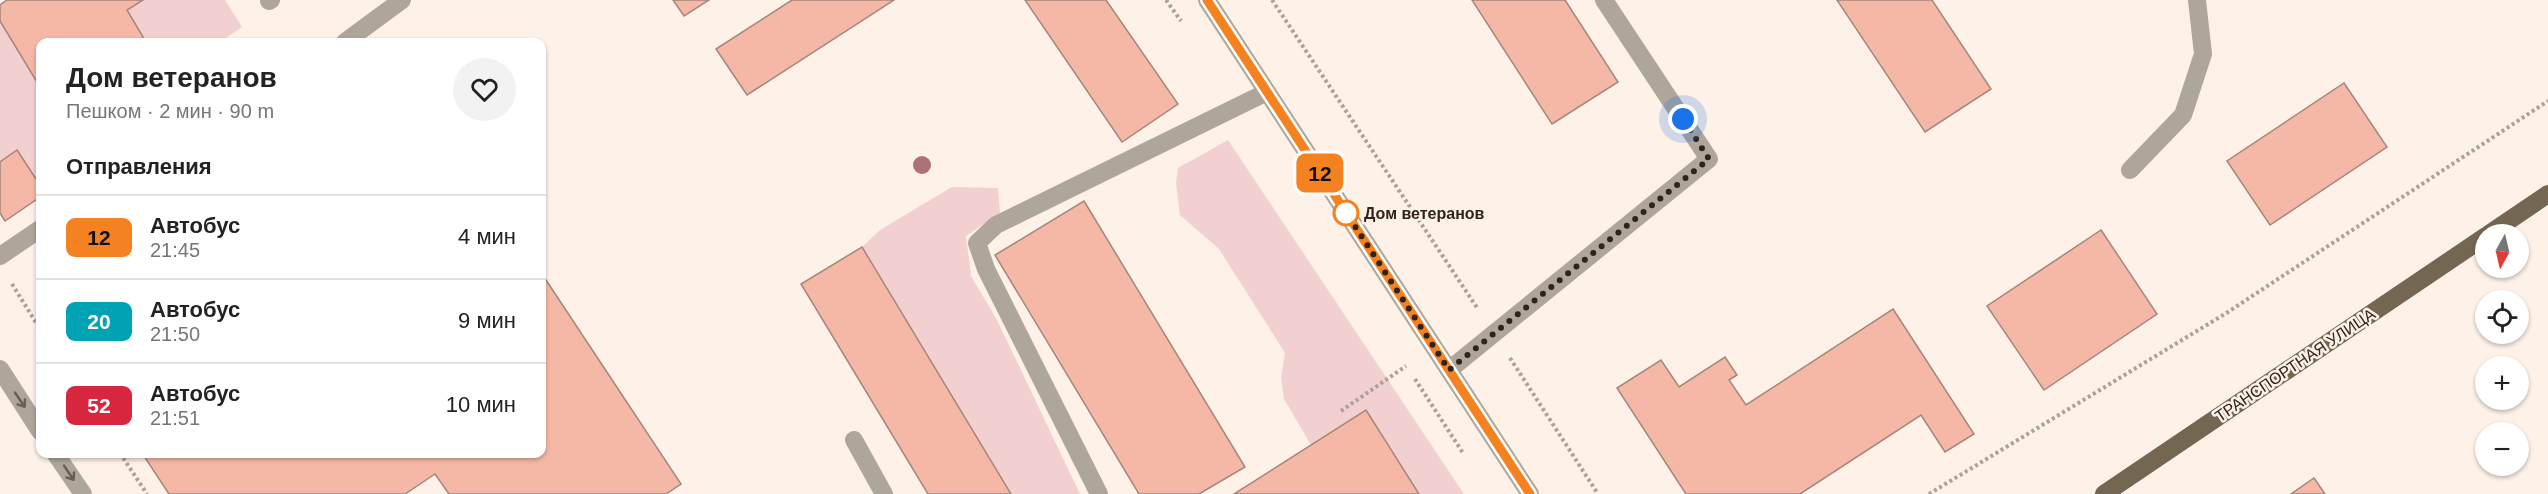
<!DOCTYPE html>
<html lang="ru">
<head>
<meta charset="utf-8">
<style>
  body { margin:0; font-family:Arial,sans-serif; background:#f2f2f2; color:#222; height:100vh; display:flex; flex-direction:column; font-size:22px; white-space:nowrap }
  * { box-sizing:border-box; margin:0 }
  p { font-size:20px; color:#767676 }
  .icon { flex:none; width:33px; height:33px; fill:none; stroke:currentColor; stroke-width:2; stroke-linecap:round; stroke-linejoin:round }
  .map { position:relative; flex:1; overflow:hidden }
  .panel { position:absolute; left:36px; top:38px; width:510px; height:420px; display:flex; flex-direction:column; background:#fff; border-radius:12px; box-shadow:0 2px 4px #0004 }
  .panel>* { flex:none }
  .badge { padding:0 12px; border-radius:9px; font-size:21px; line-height:39px }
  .needle { width:39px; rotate:188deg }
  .fabs { position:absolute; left:2475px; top:224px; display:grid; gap:12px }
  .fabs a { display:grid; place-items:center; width:54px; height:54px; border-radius:50%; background:#fff; box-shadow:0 2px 4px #0004; font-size:30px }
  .you { position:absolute; width:30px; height:30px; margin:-15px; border:4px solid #fff; border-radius:50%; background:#1a73e8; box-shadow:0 0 0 9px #1a73e833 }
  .map>.badge { position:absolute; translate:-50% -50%; box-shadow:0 0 0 3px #fff }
  h2 { padding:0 30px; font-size:22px; line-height:54px }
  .round { display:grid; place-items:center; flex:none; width:63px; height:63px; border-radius:32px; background:#f2f2f2 }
  .headline { display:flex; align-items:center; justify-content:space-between; height:102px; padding:0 30px }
  h1 { font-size:28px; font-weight:700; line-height:45px }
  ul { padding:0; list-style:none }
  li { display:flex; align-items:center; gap:18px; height:84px; padding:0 30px; border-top:2px solid #e0e0e0 }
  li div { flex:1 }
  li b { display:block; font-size:22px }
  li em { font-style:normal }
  li .badge { min-width:66px; font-weight:700; text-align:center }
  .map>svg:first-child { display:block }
  .green { fill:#f3d0d0 }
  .building { fill:#f5b8a6; stroke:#a6867b; stroke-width:1.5 }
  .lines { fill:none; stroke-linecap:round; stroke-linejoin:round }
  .path { stroke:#aca097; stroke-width:4; stroke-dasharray:3 3; stroke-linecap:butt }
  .minor { stroke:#aea69a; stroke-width:18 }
  .major { stroke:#756651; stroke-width:18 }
  .tree { fill:#ac7278 }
  .oneway { stroke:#685e55 }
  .line-casing { stroke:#fff; stroke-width:14 }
  .line { stroke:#f58220; stroke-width:9 }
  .walk { stroke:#2f241c; stroke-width:6; stroke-dasharray:0 10.8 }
  .stop-dot { fill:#fff; stroke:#f58220; stroke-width:3 }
  .labels { text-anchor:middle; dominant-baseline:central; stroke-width:5; stroke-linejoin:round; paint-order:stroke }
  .stop-label { font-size:16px; font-weight:bold; fill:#2f241c; stroke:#fdf1e8; text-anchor:start }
  .street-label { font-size:16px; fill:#2f241c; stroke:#fdf1e8 }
</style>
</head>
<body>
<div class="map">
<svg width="2548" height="494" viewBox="0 0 2548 494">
  <rect width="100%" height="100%" fill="#fdf1e8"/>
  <g class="green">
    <path d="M143,0H225L242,27L220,42H146L127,10Z"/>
    <path d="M0,21L40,87V185L17,151L0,162Z"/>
    <path d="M1228,140L1464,494H1419L1366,411L1311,445L1284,399L1281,378L1285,353L1219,249L1180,215L1176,183L1178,168Z"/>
    <path d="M952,187L998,188L1000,213L966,236L971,276L997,320L1080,494H1011L862,247L880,230Z"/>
  </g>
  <g class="building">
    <path d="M7,0H143L127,10L146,42H40V87L0,21V5Z"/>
    <path d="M673,0H709L684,16Z"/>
    <path d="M792,0H894L747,95L716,49Z"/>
    <path d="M1025,0H1106L1178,104L1122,142Z"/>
    <path d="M1472,0H1565L1618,82L1552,124Z"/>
    <path d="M1837,0H1932L1991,89L1925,132Z"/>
    <path d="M2344,83L2387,147L2270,225L2227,161Z"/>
    <path d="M17,150L40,185V197L5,221L0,213V162Z"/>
    <path d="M1084,201L1245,467L1199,494H1139L995,255Z"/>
    <path d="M2101,230L2157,314L2044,390L1987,306Z"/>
    <path d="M862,247L1011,494H928L801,284Z"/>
    <path d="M542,274L681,484L666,494H449L435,474L405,494H169L142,453H542Z"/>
    <path d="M1893,309L1974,434L1945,452L1921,415L1800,494H1686L1617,388L1661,360L1679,387L1725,357L1737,375L1729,380L1746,405Z"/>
    <path d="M1366,410L1419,494H1234Z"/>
    <path d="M2314,478L2325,494H2291Z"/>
  </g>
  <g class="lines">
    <g class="path">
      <path d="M1166,0L1181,21"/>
      <path d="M1272,0L1478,309"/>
      <path d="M12,284L40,329"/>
      <path d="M1510,358L1598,494"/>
      <path d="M1415,379L1463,453"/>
      <path d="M1341,411L1406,366"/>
      <path d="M120,453L147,494"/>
      <path d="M1929,494L2228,312L2548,101"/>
    </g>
    <g class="minor">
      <path d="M1207,0L1530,494"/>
      <path d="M269,1L271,0"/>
      <path d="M345,42L402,0"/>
      <path d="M2130,170L2183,115L2203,54L2197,0"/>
      <path d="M0,256L40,229"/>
      <path d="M0,369L40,431"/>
      <path d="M1449,370L1709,159L1604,0"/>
      <path d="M854,440L884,494"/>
      <path d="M55,453L83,494"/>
      <path d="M1099,494L986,269L977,243L996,225L1267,92"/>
    </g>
    <g class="major">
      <path d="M2489,234L2548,194"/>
      <path d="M2104,494L2486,236"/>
    </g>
  </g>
  <circle class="tree" cx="922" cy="165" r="9"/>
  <defs><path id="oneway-shaft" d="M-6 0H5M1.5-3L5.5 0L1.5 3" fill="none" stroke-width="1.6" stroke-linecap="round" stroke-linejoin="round" transform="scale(1.5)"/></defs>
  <g class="oneway">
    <use href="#oneway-shaft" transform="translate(20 400) rotate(56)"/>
    <use href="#oneway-shaft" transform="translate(69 473) rotate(56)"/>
  </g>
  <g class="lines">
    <g class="line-casing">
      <path id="line" d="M1207,0L1530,494"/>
    </g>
    <use href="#line" class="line"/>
    <path class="walk" d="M1346,213L1345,211L1449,370L1709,159L1683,119"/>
  </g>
  <circle class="stop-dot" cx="1346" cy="213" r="12"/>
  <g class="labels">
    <g class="stop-label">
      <text x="1364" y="213">Дом ветеранов</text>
    </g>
    <g class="street-label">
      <text transform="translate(2295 365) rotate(-34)">ТРАНСПОРТНАЯ УЛИЦА</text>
    </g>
  </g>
</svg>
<div class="fabs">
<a><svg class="needle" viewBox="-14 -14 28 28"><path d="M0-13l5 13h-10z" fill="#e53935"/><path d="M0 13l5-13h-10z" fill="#767676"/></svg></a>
<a><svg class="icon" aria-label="locate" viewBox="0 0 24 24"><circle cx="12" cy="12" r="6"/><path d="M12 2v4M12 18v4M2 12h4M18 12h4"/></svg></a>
<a>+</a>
<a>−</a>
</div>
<div class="you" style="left:1683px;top:119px"></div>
<b class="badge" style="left:1320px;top:173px;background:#f58220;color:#111">12</b>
<section class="panel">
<div class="headline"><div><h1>Дом ветеранов</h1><p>Пешком · 2 мин · 90 m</p></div><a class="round"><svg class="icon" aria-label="heart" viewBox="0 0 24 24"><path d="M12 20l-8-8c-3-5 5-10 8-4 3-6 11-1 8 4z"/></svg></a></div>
<h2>Отправления</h2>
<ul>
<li><span class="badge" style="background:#f58220;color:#111">12</span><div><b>Автобус</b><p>21:45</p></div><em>4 мин</em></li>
<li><span class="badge" style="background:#00a3b4;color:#fff">20</span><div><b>Автобус</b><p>21:50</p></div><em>9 мин</em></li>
<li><span class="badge" style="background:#d7263d;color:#fff">52</span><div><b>Автобус</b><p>21:51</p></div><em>10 мин</em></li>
</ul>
</section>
</div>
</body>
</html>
